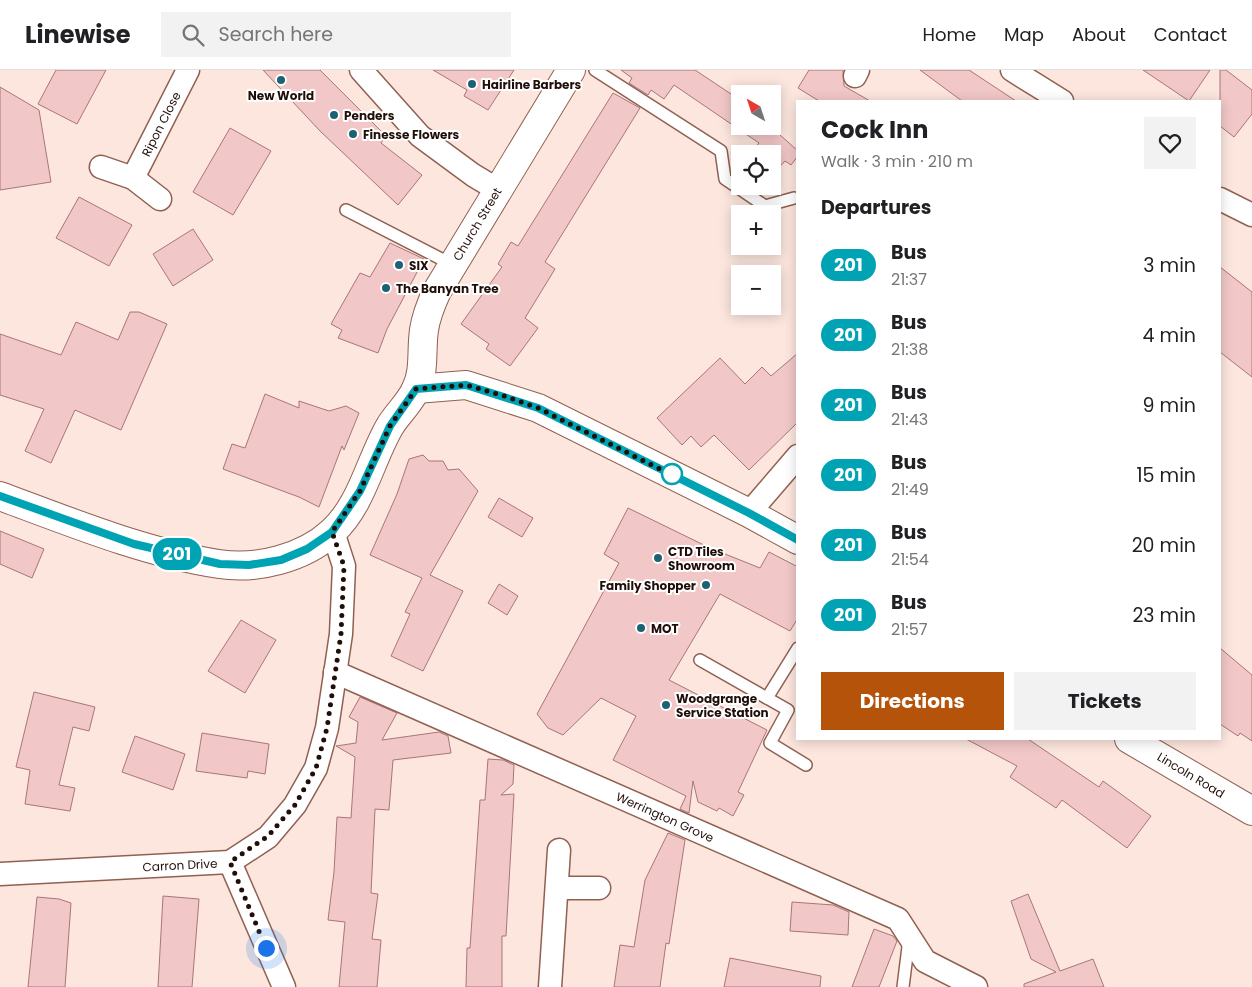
<!DOCTYPE html>
<html lang="en">
<head>
<meta charset="utf-8">
<style>
  body { margin:0; font-family:Poppins,sans-serif; background:#f2f2f2; color:#202124; height:100vh; display:flex; flex-direction:column; font-size:19px; white-space:nowrap }
  * { box-sizing:border-box; margin:0 }
  p { font-size:16px; color:#757577 }
  .icon { flex:none; width:28px; height:28px; fill:none; stroke:currentColor; stroke-width:2; stroke-linecap:round; stroke-linejoin:round }
  .map { position:relative; flex:1; overflow:hidden }
  .panel { position:absolute; left:796px; top:30px; width:425px; height:640px; display:flex; flex-direction:column; background:#fff; border-radius:0px; box-shadow:0 2px 12px #0003 }
  .panel>* { flex:none }
  .badge { padding:0 10px; border-radius:16px; font-size:18px; line-height:32px }
  .needle { width:32px; rotate:321deg }
  .tools { position:absolute; left:731px; top:15px; display:grid; gap:10px }
  .tools a { display:grid; place-items:center; width:50px; height:50px; border-radius:0px; background:#fff; box-shadow:0 2px 12px #0003; font-size:25px }
  .you { position:absolute; width:25px; height:25px; margin:-12px; border:4px solid #fff; border-radius:50%; background:#1a73e8; box-shadow:0 0 0 8px #1a73e833 }
  .map>.badge { position:absolute; translate:-50% -50%; box-shadow:0 0 0 2px #fff }
  h2 { padding:0 25px; font-size:19px; line-height:45px }
  .round { display:grid; place-items:center; flex:none; width:52px; height:52px; border-radius:0px; background:#f2f2f2 }
  .summary { display:flex; align-items:center; justify-content:space-between; height:85px; padding:0 25px }
  h1 { font-size:24px; font-weight:700; line-height:38px }
  .cta { display:flex; gap:10px; margin-top:auto; padding:10px 25px }
  .cta a { flex:1; height:58px; border-radius:0px; background:#b45309; color:#fff; font-size:20px; font-weight:700; line-height:58px; text-align:center }
  .cta a+a { background:#f2f2f2; color:#202124 }
  ul { padding:0; list-style:none }
  li { display:flex; align-items:center; gap:15px; height:70px; padding:0 25px }
  li div { flex:1 }
  li b { display:block; font-size:19px }
  li em { font-style:normal }
  li .badge { min-width:55px; font-weight:700; text-align:center }
  header { display:flex; align-items:center; gap:30px; box-sizing:border-box; height:70px; padding:0 25px; background:#fff; border-bottom:1px solid #e0e0e0 }
  header strong { font-size:24px }
  nav { display:flex; gap:28px; margin-inline-start:auto; font-size:18px }
  .search { width:350px; height:45px; background:#f2f2f2; display:flex; align-items:center; gap:12px; box-sizing:border-box; padding:0 18px; border-radius:0px; color:#757577; font-size:19px }
  .map>svg:first-child { display:block }
  .building { fill:#f1c7c7; stroke:#aa7576 }
  .lines { fill:none; stroke-linecap:round; stroke-linejoin:round }
  .service-casing { stroke:#906051; stroke-width:14 }
  .minor-casing { stroke:#906051; stroke-width:25 }
  .tertiary-casing { stroke:#906051; stroke-width:30 }
  .service { stroke:#fff; stroke-width:11 }
  .minor { stroke:#fff; stroke-width:22 }
  .tertiary { stroke:#fff; stroke-width:28 }
  .line-casing { stroke:#fff; stroke-width:11 }
  .line { stroke:#00a3b4; stroke-width:8 }
  .walk { stroke:#210e08; stroke-width:5; stroke-dasharray:0 9 }
  .poi-dot { fill:#1d6274; stroke:#fff; stroke-width:2 }
  .stop-dot { fill:#fff; stroke:#00a3b4; stroke-width:2.5 }
  .labels { text-anchor:middle; dominant-baseline:central; stroke-width:4; stroke-linejoin:round; paint-order:stroke }
  .poi-label { font-size:12px; font-weight:bold; fill:#210e08; stroke:#fff; text-anchor:start }
  .street-label { font-size:12px; fill:#210e08; stroke:#fff }
</style>
</head>
<body>
<header>
<strong>Linewise</strong>
<div class="search"><svg class="icon" aria-label="search" viewBox="0 0 24 24"><circle cx="10" cy="10" r="6"/><path d="M15 15l6 6"/></svg>Search here</div>
<nav><a>Home</a><a>Map</a><a>About</a><a>Contact</a></nav>
</header>
<div class="map">
<svg width="1252" height="917" viewBox="0 0 1252 917">
  <rect width="100%" height="100%" fill="#fce6de"/>
  <g class="building">
    <path d="M56,0H106L77,54L38,34Z"/>
    <path d="M263,0H320L386,66L381,73L422,105L398,135L320,61Z"/>
    <path d="M433,0H514L488,40L464,26L467,20Z"/>
    <path d="M621,0H695L740,30V56H770L798,81V86L791,95L785,91L772,105V84H749L759,73L674,15L664,29L651,20L648,25L629,13L632,8Z"/>
    <path d="M809,0H843L844,16L870,31H819L798,18Z"/>
    <path d="M920,0H969L1016,31H962Z"/>
    <path d="M1143,0H1210L1189,31Z"/>
    <path d="M1220,0H1226L1252,20V44L1234,67L1220,56Z"/>
    <path d="M0,17L39,40L51,112L0,120Z"/>
    <path d="M613,23L640,38L545,192L555,199L525,248L538,258L510,296L486,279L489,274L461,254L502,197L498,194L511,172L518,176Z"/>
    <path d="M230,58L271,81L233,145L193,122Z"/>
    <path d="M79,127L132,155L109,196L56,168Z"/>
    <path d="M193,159L213,190L173,216L153,184Z"/>
    <path d="M390,173L424,189L387,259L378,283L338,268L342,260L331,254L360,203L370,207Z"/>
    <path d="M1220,197L1252,222V307L1220,282Z"/>
    <path d="M130,242H139L167,254L121,360L75,340L51,393L25,381L44,339L0,325V264L61,285L76,252L118,270Z"/>
    <path d="M798,283V352L749,400L714,365L701,377L691,366L682,375L657,348L720,288L745,314L762,297L771,306Z"/>
    <path d="M265,324L299,338V331L329,341L346,336L359,343L344,380L342,376L319,437L299,427L223,399L232,374L245,378Z"/>
    <path d="M423,385L429,391H443L448,400L459,399L478,421L430,505L463,521L423,601L391,586L410,544L405,542L422,508L370,485L397,424L409,389Z"/>
    <path d="M499,428L533,448L522,467L488,447Z"/>
    <path d="M628,438L710,478L760,498L769,482L798,497V548L790,561L720,524L669,610L767,660L738,722L744,725L733,746L719,738L717,741L698,732L693,711L689,743L680,739L686,726L613,690L636,646L601,628L563,665L548,658L537,644L619,493L604,484Z"/>
    <path d="M0,461L44,479L32,508L0,494Z"/>
    <path d="M499,514L518,526L507,545L488,533Z"/>
    <path d="M241,550L276,570L245,623L208,601Z"/>
    <path d="M1220,578L1252,605V671L1240,663L1238,666L1220,654Z"/>
    <path d="M34,622L95,637L89,661L73,657L59,715L75,718L70,741L25,734L30,700L16,697Z"/>
    <path d="M360,627L397,643L382,670L439,662L448,666L451,683L393,690L389,740L375,739L371,823L378,824L372,869L381,870L377,917H339L345,852L328,850L334,802L337,747L351,748L355,687L336,676L356,673L358,652L349,647Z"/>
    <path d="M202,663L269,674L265,704L248,701L247,708L196,701Z"/>
    <path d="M135,666L185,684L173,720L122,702Z"/>
    <path d="M966,669H1028L1099,717L1103,711L1151,746L1127,778L1062,730L1056,738L1010,707L1017,696Z"/>
    <path d="M488,689L503,690L514,695L513,714L501,725L514,724L506,866H502V917H466L467,878H470L480,730H485Z"/>
    <path d="M668,763L685,770L669,874L666,873L660,917H614L620,875L634,877L645,810Z"/>
    <path d="M1028,824L1060,901L1093,889L1104,917H1024V914L1056,902L1031,889L1011,831Z"/>
    <path d="M163,826L199,829L192,917H158Z"/>
    <path d="M37,827L59,829L71,833L65,917H28Z"/>
    <path d="M792,832L833,835L849,842L848,865L790,861Z"/>
    <path d="M874,859L893,866L897,871L879,917H852Z"/>
    <path d="M730,888L821,906L820,917H724Z"/>
  </g>
  <g class="lines">
    <g class="service-casing">
      <g id="service">
        <path d="M595,0L721,81L725,109L765,136L794,128"/>
        <path d="M346,140L453,195"/>
        <path d="M700,590L788,640L770,673L806,695"/>
        <path d="M767,628L798,578"/>
        <path d="M903,917L909,869"/>
      </g>
    </g>
    <g class="minor-casing">
      <g id="minor">
        <path d="M361,0L420,66L473,105L498,120"/>
        <path d="M1012,0L1062,31"/>
        <path d="M855,6L858,0"/>
        <path d="M101,97L133,108L160,129"/>
        <path d="M133,108L188,0"/>
        <path d="M1220,129L1252,145"/>
        <path d="M749,443L798,386"/>
        <path d="M335,602L898,849L925,891L976,917"/>
        <path d="M230,792L284,917"/>
        <path d="M0,804L230,792L268,767L295,735L316,698L327,658L341,564L344,496L333,462"/>
        <path d="M557,818H599"/>
        <path d="M550,917L559,780"/>
      </g>
    </g>
    <g class="tertiary-casing">
      <g id="tertiary">
        <path d="M416,319L466,315L538,338L749,443L798,470"/>
        <path d="M0,426C70,452 146,483 219,494C257,500 304,488 332,462C362,435 370,390 390,356C397,344 410,333 416,319C425,301 421,280 424,260C426,246 431,234 437,221L571,0"/>
        <path d="M1129,669L1252,741"/>
      </g>
    </g>
    <use href="#service" class="service"/>
    <use href="#minor" class="minor"/>
    <use href="#tertiary" class="tertiary"/>
  </g>
  <g class="lines">
    <g class="line-casing">
      <path id="line" d="M0,426L134,474L220,494L249,495L281,490L307,479L332,462L360,421L390,356L416,319L466,315L538,338L749,443L798,470"/>
    </g>
    <use href="#line" class="line"/>
    <path class="walk" d="M266,878L230,792L268,766L295,735L316,698L327,658L341,564L344,496L332,462L360,421L390,356L416,319L466,315L504,326L538,338L678,408L672,404"/>
  </g>
  <g class="poi-dot">
    <circle cx="281" cy="10" r="5"/>
    <circle cx="472" cy="14" r="5"/>
    <circle cx="334" cy="45" r="5"/>
    <circle cx="353" cy="64" r="5"/>
    <circle cx="399" cy="195" r="5"/>
    <circle cx="386" cy="218" r="5"/>
    <circle cx="658" cy="488" r="5"/>
    <circle cx="706" cy="515" r="5"/>
    <circle cx="641" cy="558" r="5"/>
    <circle cx="666" cy="635" r="5"/>
  </g>
  <circle class="stop-dot" cx="672" cy="404" r="10"/>
  <g class="labels">
    <g class="poi-label">
      <text x="482" y="14">Hairline Barbers</text>
      <text x="281" y="25" text-anchor="middle">New World</text>
      <text x="344" y="45">Penders</text>
      <text x="363" y="64">Finesse Flowers</text>
      <text x="409" y="195">SIX</text>
      <text x="396" y="218">The Banyan Tree</text>
      <text x="668" y="481">CTD Tiles<tspan x="668" dy="14">Showroom</tspan></text>
      <text x="696" y="515" text-anchor="end">Family Shopper</text>
      <text x="651" y="558">MOT</text>
      <text x="676" y="628">Woodgrange<tspan x="676" dy="14">Service Station</tspan></text>
    </g>
    <g class="street-label">
      <text transform="translate(161 54) rotate(-63)">Ripon Close</text>
      <text transform="translate(477 154) rotate(-59)">Church Street</text>
      <text transform="translate(1191 705) rotate(31)">Lincoln Road</text>
      <text transform="translate(665 747) rotate(24)">Werrington Grove</text>
      <text transform="translate(180 795) rotate(-3)">Carron Drive</text>
    </g>
  </g>
</svg>
<div class="tools">
<a><svg class="needle" viewBox="-14 -14 28 28"><path d="M0-13l5 13h-10z" fill="#e53935"/><path d="M0 13l5-13h-10z" fill="#757577"/></svg></a>
<a><svg class="icon" aria-label="locate" viewBox="0 0 24 24"><circle cx="12" cy="12" r="6"/><path d="M12 2v4M12 18v4M2 12h4M18 12h4"/></svg></a>
<a>+</a>
<a>−</a>
</div>
<div class="you" style="left:266px;top:878px"></div>
<b class="badge" style="left:177px;top:484px;background:#00a3b4;color:#fff">201</b>
<section class="panel">
<div class="summary"><div><h1>Cock Inn</h1><p>Walk · 3 min · 210 m</p></div><a class="round"><svg class="icon" aria-label="heart" viewBox="0 0 24 24"><path d="M12 20l-8-8c-3-5 5-10 8-4 3-6 11-1 8 4z"/></svg></a></div>
<h2>Departures</h2>
<ul>
<li><span class="badge" style="background:#00a3b4;color:#fff">201</span><div><b>Bus</b><p>21:37</p></div><em>3 min</em></li>
<li><span class="badge" style="background:#00a3b4;color:#fff">201</span><div><b>Bus</b><p>21:38</p></div><em>4 min</em></li>
<li><span class="badge" style="background:#00a3b4;color:#fff">201</span><div><b>Bus</b><p>21:43</p></div><em>9 min</em></li>
<li><span class="badge" style="background:#00a3b4;color:#fff">201</span><div><b>Bus</b><p>21:49</p></div><em>15 min</em></li>
<li><span class="badge" style="background:#00a3b4;color:#fff">201</span><div><b>Bus</b><p>21:54</p></div><em>20 min</em></li>
<li><span class="badge" style="background:#00a3b4;color:#fff">201</span><div><b>Bus</b><p>21:57</p></div><em>23 min</em></li>
</ul>
<div class="cta"><a>Directions</a><a>Tickets</a></div>
</section>
</div>
</body>
</html>
